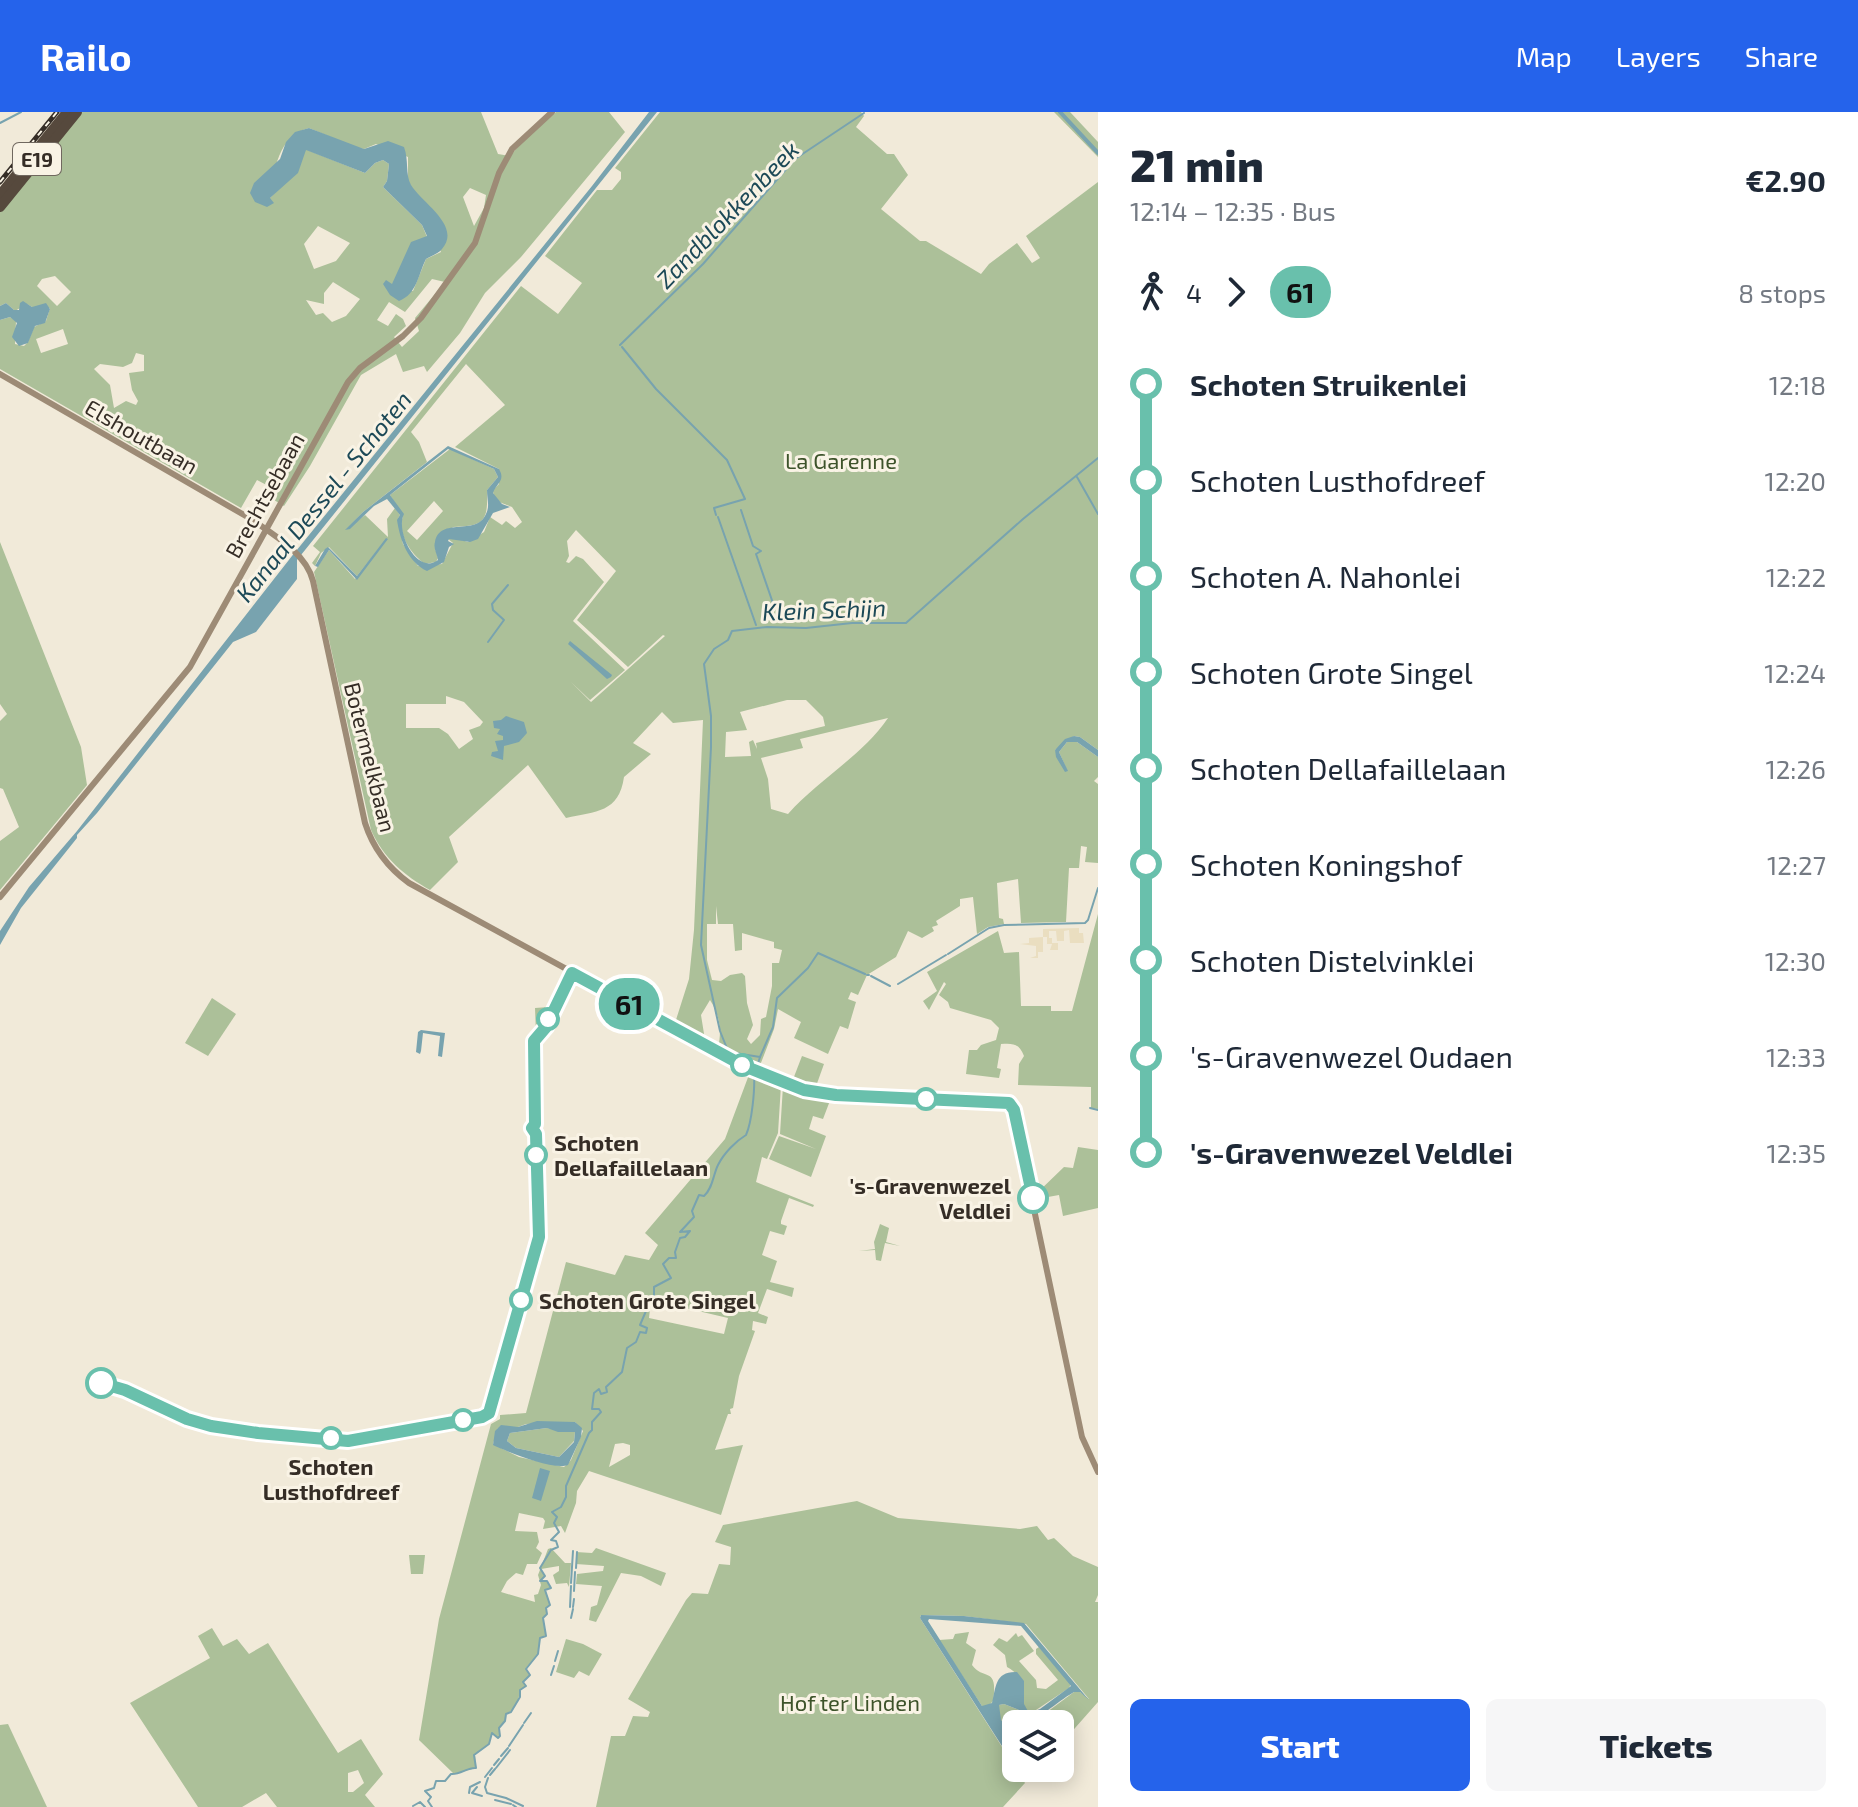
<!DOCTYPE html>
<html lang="en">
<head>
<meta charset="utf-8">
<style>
  body { margin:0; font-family:"Exo 2",sans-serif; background:#f6f6f7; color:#1f2937; height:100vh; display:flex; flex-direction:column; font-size:30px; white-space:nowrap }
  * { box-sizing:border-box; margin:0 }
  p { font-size:26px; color:#747a83 }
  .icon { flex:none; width:44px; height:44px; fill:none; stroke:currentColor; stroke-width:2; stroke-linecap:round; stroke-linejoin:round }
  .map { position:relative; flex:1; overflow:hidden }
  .sheet { display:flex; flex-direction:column; background:#fff; width:760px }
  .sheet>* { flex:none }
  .badge { padding:0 16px; border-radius:26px; font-size:28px; line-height:52px }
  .controls { position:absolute; left:1002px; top:1598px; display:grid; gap:16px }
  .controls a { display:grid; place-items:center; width:72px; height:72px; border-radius:12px; background:#fff; box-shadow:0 4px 20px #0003; font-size:40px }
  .map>.badge { position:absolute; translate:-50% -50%; box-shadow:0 0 0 4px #fff }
  .legs { display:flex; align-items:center; gap:12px; height:88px; padding:0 32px; font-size:26px }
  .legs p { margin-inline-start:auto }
  .overview { display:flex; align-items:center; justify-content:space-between; height:136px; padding:0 32px }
  h1 { font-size:44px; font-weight:800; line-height:60px }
  .button { display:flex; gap:16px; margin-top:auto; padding:16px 32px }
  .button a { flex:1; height:92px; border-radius:12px; background:#2563eb; color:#fff; font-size:32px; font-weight:800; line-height:92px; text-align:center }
  .button a+a { background:#f6f6f7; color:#1f2937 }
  ul { padding:0 32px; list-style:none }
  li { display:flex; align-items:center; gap:28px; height:96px; font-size:30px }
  li i { display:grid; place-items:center; width:12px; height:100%; margin:0 10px; background:currentColor }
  li i::after { content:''; width:20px; height:20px; margin:-10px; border:6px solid; border-radius:50%; background:#fff }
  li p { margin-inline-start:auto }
  li:first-child i { background:linear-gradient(#0000 50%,currentColor 0) }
  li:last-child i { background:linear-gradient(currentColor 50%,#0000 0) }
  header { display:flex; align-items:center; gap:48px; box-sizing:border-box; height:112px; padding:0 40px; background:#2563eb; color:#fff }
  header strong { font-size:38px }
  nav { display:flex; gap:44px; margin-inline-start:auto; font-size:28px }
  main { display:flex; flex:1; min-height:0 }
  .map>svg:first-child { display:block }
  .green { fill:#acc099; fill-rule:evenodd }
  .plaza { fill:#eadec0 }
  .water { fill:#78a3af; fill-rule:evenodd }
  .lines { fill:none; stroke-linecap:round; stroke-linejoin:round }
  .stream { stroke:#78a3af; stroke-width:2 }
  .canal { stroke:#78a3af; stroke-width:4 }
  .secondary { stroke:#9d8b76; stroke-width:6 }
  .highway { stroke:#56493d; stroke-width:10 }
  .rail-casing { stroke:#352d26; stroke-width:5 }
  .rail { stroke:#f9f3e5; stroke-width:2; stroke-dasharray:6; stroke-linecap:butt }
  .line-1-casing { stroke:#fff; stroke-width:18 }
  .line-1 { stroke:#69c0ac; stroke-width:12 }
  .stop-1-dot { fill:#fff; stroke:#69c0ac; stroke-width:4 }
  .labels { text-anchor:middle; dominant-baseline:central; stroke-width:6; stroke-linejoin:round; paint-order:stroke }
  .shield { fill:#f9f3e5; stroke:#70685f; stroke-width:2 }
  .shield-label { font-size:20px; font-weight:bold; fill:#352d26 }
  .street-label { font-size:22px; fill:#352d26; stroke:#f9f3e5 }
  .park-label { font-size:22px; fill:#3d532a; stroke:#f9f3e5 }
  .stop-label { font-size:22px; font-weight:bold; fill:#352d26; stroke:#f9f3e5; text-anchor:start }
  .water-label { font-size:24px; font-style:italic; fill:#1c4957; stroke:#f9f3e5 }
</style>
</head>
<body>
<header>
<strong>Railo</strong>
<nav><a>Map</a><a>Layers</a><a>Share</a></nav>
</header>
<main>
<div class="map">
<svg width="1098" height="1695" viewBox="0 0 1098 1695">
  <rect width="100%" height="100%" fill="#f1ead9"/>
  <g class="green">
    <path d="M80,0H481L498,42L510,44L525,27L556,0H609L625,20L521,145L485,181L460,221L427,260L424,254L403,260L396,242L361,263L310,354L284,394L274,388L278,379L257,368L241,396L0,257V208L10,205L16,209L15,232L24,234L28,230L34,215L46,209L50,196L32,195L27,192L15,199L6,191L0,194V99ZM309,16L357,36L364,37L376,32L408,45V68L441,140L426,147L413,179L383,172L392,173L421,128L427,125L422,113L383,75L387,69L389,52L383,48L375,51L365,61L305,37C300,61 286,69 270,86C274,58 278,24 309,16ZM470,76L486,83L484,96L474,114L463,85ZM318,114L350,131L336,149L314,157L304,132ZM55,164L71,180L57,194L37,174L42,167ZM432,167L445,170L415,206L419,219L402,235L394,225L406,214L403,207L396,202L388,214L377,208L389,190L405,200ZM333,170L360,187L346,204L332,210L323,201L316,203L306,188L324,192V181ZM63,217L68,232L41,241L36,227ZM136,241L144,243V259L129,261L132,278L138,289L136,293L126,289L114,296L110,273L94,257L100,252L123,255L132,251Z"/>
    <path d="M660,0H861L864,4L856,15L887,42H894L908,63L881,97L920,129H926L981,162L989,152L1017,131L1032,151L1040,146L1026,124L1098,70V638L1080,625L1074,624L1055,638L1067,658L1059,640L1067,630H1077L1098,645V665L1094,669L1098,672V751L1085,750L1087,735L1081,734L1079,756H1069L1066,810L1021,811L1018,767L997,771L999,806L1003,807L1004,812L988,815L977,822L973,785L960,787V794L936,809L938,813L932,815L934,819L922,826L908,819L896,845L867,863L858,883L851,880L848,887L856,890L848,917L840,914L828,942L794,926L801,910L778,897L774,917L759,956L718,936C722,918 720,904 710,888L701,903L705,928L675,911L689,867L694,818L703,608L673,611L662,600L633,631L651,642L624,665C619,701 596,699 566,706L528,653L449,725L458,750L430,778C404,763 384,747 371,718L314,460L329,438L355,467L387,426L357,464L329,435L321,441L315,454L312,451L320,440L313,434L521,174L558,202L582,171L545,144L597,78H612L621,67V60L615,56ZM466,252L505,293L455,335L499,357V372L493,378C493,390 503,391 512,395L522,410L515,416L506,409L502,413L490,405L484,420L468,430L455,426L448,427L453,431L442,452L418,454L403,432L398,407L400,403L395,396L387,407L388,425L365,403L346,418L363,400L427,350L419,330L411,320ZM576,418L616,459L577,508L628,555L663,523L665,524L591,590L571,570L590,588L625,558L573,509L604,470L583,447L576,444L569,451L566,450L569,444L567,429ZM446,584L464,590L483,610L480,614L469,618L473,627L459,637L448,622L439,616H406V592H446ZM787,588H806L823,605L825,614L756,631L757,637L753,628L749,630L751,644L725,645L726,620L747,618L740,600ZM888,606C862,644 819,667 788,702L771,697L768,667L761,646L803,636L800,627ZM716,794L718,812H733L735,839L742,838V821L774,830V836L782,838L779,851H772V874L766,905L761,907L760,923L751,932L747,927L753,913L747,891L745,864L742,861L730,863L721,869L712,868L707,848V812H716Z"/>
    <path d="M1054,0H1070L1098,30V45Z"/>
    <path d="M450,337L494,357L498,365L487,378C488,409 485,414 453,415L435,436L438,446L436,450L425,452C410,441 397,421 403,404L390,383ZM434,389L443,399L417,428L407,419Z"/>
    <path d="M0,430L81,635L87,673L0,778V729L19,715L3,677L0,676V609L7,602L0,592Z"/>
    <path d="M1098,802V997L1091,996V975L1018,973L1019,952L1024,944C1019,932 1014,931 1001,932L997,956L1001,957L999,966L966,962L969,938H977L981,933L996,928L999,916L991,908L950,896L948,890L939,883L946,872L944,870L929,898L923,889L937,879L927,860L998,819L1004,841L1019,840L1021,894H1051V899H1072Z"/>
    <path d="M212,886L236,902L208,944L185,931Z"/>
    <path d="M549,895L548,898L551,897L549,900H546L542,917L536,921L535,896Z"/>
    <path d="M802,944L824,952L815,977L792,970Z"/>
    <path d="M750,960L781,973L778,1021L767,1047L762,1045L756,1070L814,1093L813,1095L789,1086L781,1109V1112L787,1114L784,1123L770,1119L762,1143L777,1149L770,1170L794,1176L792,1185L767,1177L758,1201L768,1205L766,1212L753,1209L752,1218L755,1219L739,1264L733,1296L730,1297L731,1302H728L715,1338L743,1333L721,1403L589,1359L577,1379L576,1391L565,1421L561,1414L543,1417L545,1409L543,1406L519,1401L515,1419L537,1420L539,1430L536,1436L542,1441L537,1452H527L523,1463L516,1461L507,1469L501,1480L535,1490L534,1483L538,1482L541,1473L538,1463L548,1437L551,1436L565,1451H571L569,1475L567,1471L556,1472L553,1463L559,1459V1454L541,1457L545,1464L540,1469H547L551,1476L545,1478L550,1493L546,1496L547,1502L543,1506L546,1524L540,1526L538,1542L526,1556L530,1563L523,1570L526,1574L520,1578C520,1586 514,1599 506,1602L505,1609L499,1616L500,1624L498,1626L492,1621L489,1632L475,1643L476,1656L454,1662L419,1628L439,1507L491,1312L500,1307V1303L526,1301L566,1150L615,1163L625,1143L649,1148L658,1133L645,1121L725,1027ZM651,1188L728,1206L724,1222L649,1206ZM575,1310L583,1319L571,1348L564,1355L519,1345L493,1332L498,1316L518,1315L526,1312ZM623,1331L630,1333V1343L609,1355L615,1332Z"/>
    <path d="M783,974L807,982L831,986L823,1007L813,1004L809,1017L826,1024L811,1065L769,1047L779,1024L816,1037L780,1022Z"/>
    <path d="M1078,1035L1098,1038V1096L1063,1104L1059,1083L1037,1087L1036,1082L1064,1055L1073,1056Z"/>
    <path d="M880,1112L889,1116L886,1130L900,1134L885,1131L881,1149L876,1148L875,1138L859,1139L875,1137L874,1130Z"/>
    <path d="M547,1316L575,1320L574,1329L559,1345L516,1336L507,1329L510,1321Z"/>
    <path d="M857,1389L898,1406L1020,1417L1037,1414L1048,1428L1054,1426L1073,1444L1098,1455V1483L1095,1490H1098V1590L1060,1633V1612H1023L1043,1603L1074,1580H1080L1089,1587L1026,1512L964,1504L921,1503L920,1506L1025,1671L1003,1695H596L611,1624H625L633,1604L648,1605L650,1600L628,1587L686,1488L692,1481L708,1482L719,1452L730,1453L731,1435L715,1430L723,1413Z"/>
    <path d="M596,1436L666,1461L661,1474L641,1464L621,1461L596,1510L589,1508L591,1495L597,1493L602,1474L576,1472L577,1462L603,1459L604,1454L576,1452V1440L592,1441Z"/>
    <path d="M409,1443H425L423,1462H411Z"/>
    <path d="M212,1516L223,1534L237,1527L249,1542L268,1531L338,1641L361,1627L383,1662L365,1683L375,1695H277L266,1681L242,1695H198L130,1591L210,1546L198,1524ZM358,1658L364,1671L353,1680H348V1661Z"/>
    <path d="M969,1520L966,1531L976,1538L972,1553C983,1568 996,1556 994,1581C993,1591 995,1586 989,1594H982L939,1528L953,1527L955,1522Z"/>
    <path d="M1016,1521L1018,1525L1022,1523L1034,1539L1019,1549L1036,1568L1037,1576L1046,1577L1058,1568L1036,1542V1537L1039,1535L1071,1572L1069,1576L1033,1600L1029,1601L1024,1594C1024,1575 1025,1565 1007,1555L1005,1543L993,1533L999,1526L1007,1530Z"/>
    <path d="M566,1527L583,1532L602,1542L589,1564L579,1559L574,1566L556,1560Z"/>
    <path d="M1004,1592L1019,1598L1022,1604C1019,1613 1016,1615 1006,1615C1000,1608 997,1603 999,1593Z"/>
    <path d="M8,1612L47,1695H0V1613Z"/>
  </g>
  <path class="plaza" d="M1079,816V821H1083L1084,831H1070L1069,818L1064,819V829H1057L1056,819H1049V826H1052V831H1058V838H1050L1052,832H1047V825H1043V840H1038V846H1030L1036,844V834L1020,832L1029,831V826L1043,825V817Z"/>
  <g class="water">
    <path d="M649,0H657L297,448V467L256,520L233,530L97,701L77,723V726L21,796L0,833V819L29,775L77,719L292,444L592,74Z"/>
    <path d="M309,16L364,37L388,29L404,35C409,48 405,62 411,73C422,91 462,114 442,137C438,142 431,144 426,147C418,163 417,182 399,189L390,183L383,172L386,168L392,172L411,130L427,124L422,113L383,75L387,69L389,52L383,48L375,51L365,61L306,38L298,61L270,86L274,91L267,95L255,90L250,81L254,71L280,47L286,30L295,20Z"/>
    <path d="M23,189L32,195L46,191L50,197L45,211L35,214L28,231L19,234L12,225L17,211L10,205L0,208V194L6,191L14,198H19L20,191Z"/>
    <path d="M448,334L499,357C506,369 496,371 493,381L502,392L510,395L493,401L478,427L470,430L449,427L448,429L454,432L449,435L444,450L427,459C408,450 400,428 397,408L400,403L387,387L374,394L350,417L345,418L363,400ZM448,337L494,357L498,365L487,378C487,387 490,394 486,402C476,425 440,404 435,430C433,436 437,442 438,448C417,464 395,419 404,402L390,383Z"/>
    <path d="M386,426L388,427L357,468L329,438L318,455L315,454L325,437L328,435L357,464Z"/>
    <path d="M570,529L612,563L611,565L607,567L568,532Z"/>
    <path d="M506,604L524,610L527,621L519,630L504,634L503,648L491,644L492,640L498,639L495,629L503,628V624L497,622L500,617L494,616L493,609L501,608Z"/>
    <path d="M1074,624L1080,625L1098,638V645L1077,630H1067L1059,640L1068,659L1065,660L1056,645L1055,638L1065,627Z"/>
    <path d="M421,918L445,921L442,945L438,944L440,924L423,921L421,939L420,942L416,940L418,920Z"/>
    <path d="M537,1309L575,1310L582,1316L581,1325L568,1353C554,1359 506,1339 493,1333L495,1319L501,1313L518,1315ZM547,1316L558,1320H575L574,1330L559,1345L516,1336L507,1329L510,1321Z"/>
    <path d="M540,1356L550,1359L541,1389L532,1386Z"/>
    <path d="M921,1503L964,1504L1024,1511L1089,1588L1080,1580H1074C1055,1591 1040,1608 1018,1612L1022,1604L1019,1598L1004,1592L999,1593L1001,1608L1007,1615L1016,1614L1009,1633L1016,1645V1656L920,1506ZM929,1507L1021,1514L1071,1574L1040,1597L1029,1601L1024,1592V1569L1017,1560C995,1559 996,1575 992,1591L982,1594L928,1509Z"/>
  </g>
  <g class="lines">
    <g class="stream">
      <path d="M0,11L21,0"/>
      <path d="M620,233L703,152L795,47L864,1"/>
      <path d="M622,235L656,277L727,348L745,387L714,396L716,403"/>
      <path d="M1077,365L1098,402"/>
      <path d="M741,398L753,434L761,439L756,442L775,497"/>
      <path d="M718,405L756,513"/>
      <path d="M488,530L504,508L493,498L492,492L508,473"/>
      <path d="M948,842L989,816L1004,813L1085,811L1088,808L1098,776"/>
      <path d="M867,863H869"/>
      <path d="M871,864L890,874"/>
      <path d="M898,872L946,843"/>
      <path d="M728,939L720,919L701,833L711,635V604L704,552L714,537L728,528L732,519L767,515L806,516L852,511H906L1023,407L1098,346"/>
      <path d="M729,940L760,945L757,955"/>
      <path d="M760,945L773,915L777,886L808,856L818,841L865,862"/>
      <path d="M1090,996L1098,998"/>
      <path d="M540,1131L542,1122"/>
      <path d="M538,1136L539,1134"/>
      <path d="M536,1145L538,1138"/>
      <path d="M534,1154L535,1147"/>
      <path d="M528,1174L532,1161"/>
      <path d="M525,1184L527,1177"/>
      <path d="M522,1196L524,1187"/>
      <path d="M518,1213L520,1202"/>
      <path d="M516,1218L517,1214"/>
      <path d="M514,1224L516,1219"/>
      <path d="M496,1290L500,1277"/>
      <path d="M495,1296L496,1292"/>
      <path d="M576,1456L577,1440"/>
      <path d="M571,1471L573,1439"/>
      <path d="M574,1479L575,1460"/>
      <path d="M570,1495L571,1474"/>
      <path d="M573,1495L574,1487"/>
      <path d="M571,1506L573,1497"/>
      <path d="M555,1549L558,1539"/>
      <path d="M551,1563L554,1554"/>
      <path d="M524,1611L531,1601"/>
      <path d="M509,1634L523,1613"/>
      <path d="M501,1644L508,1636"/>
      <path d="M494,1653L499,1647"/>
      <path d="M496,1656L510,1638"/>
      <path d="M490,1663L495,1657"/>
      <path d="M485,1665L492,1656"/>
      <path d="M488,1666L485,1675L487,1681L506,1686L523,1694"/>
      <path d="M477,1675L472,1681L482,1684"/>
      <path d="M469,1681L470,1675L480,1670"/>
      <path d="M495,1688L511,1692"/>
      <path d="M513,1693L516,1695"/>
      <path d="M413,1694L420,1690L425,1695"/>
      <path d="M432,1695L428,1689L431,1685L425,1679L434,1676L436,1669H445L451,1662C460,1663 468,1655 476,1656L474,1643L489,1632L492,1621L498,1626L500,1624L499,1616L505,1609L506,1602L511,1600L520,1585V1578L526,1574L523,1570L530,1563L526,1557L538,1542L540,1526L546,1524L543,1506L547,1502L546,1496L550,1493L545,1478L551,1476L547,1469H540L545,1464L540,1456L551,1438L558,1435L556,1429L551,1428L559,1420L554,1411L557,1405L552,1400L561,1395L566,1385V1374L589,1321L592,1318V1310L601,1300L599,1297H592L594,1281L599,1277L601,1282L607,1280L606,1275L622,1260L627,1236L636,1230L640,1220L646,1221L647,1216L640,1213L646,1199V1190L654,1184V1175L671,1166L663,1152L669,1146H676L675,1140L680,1126L685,1125L690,1119L680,1120L694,1105L692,1099L699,1083L704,1084C713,1076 713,1063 718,1053C724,1041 736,1029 746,1023C752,1010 755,977 754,963"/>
    </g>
    <path class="canal" d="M1060,0L1098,41"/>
    <g class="secondary">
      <path d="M0,262L251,407C274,423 306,441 313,469L365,711C373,736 387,755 409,771L614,883"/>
      <path d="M0,785L190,555L348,270L360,256L403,224L421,206L475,131L499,61L512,37L552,0"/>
      <path d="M613,883L716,939"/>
      <path d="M714,938C743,959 784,973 819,981L1012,993L1082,1325L1098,1360"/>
    </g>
    <g class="highway">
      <path d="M0,83L67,0"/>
      <path d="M0,95L77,0"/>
    </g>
    <g class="rail-casing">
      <path id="rail" d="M0,70L57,0"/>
    </g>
    <use href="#rail" class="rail"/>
  </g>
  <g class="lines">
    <g class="line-1-casing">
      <path id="line-1" d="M101,1271L125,1278L187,1307L211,1314L258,1321L348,1329L482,1305L489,1301L539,1125L536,1022L532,1016L535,1012L534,929L546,915L572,861L744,954L804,978L836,983L1009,991L1014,998L1033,1086"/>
    </g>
    <use href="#line-1" class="line-1"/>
  </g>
  <g class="stop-1-dot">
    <circle cx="548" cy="907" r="10"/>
    <circle cx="742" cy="953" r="10"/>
    <circle cx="926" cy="987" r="10"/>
    <circle cx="536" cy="1043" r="10"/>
    <circle cx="1033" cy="1086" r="14"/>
    <circle cx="521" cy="1188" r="10"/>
    <circle cx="101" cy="1271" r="14"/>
    <circle cx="463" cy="1308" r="10"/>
    <circle cx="331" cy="1326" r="10"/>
  </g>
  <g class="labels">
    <rect class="shield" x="13" y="31" width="48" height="32" rx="6"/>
    <g class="shield-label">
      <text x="37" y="47">E19</text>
    </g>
    <g class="street-label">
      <text transform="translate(142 324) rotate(30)">Elshoutbaan</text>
      <text transform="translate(264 383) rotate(-61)">Brechtsebaan</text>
      <text transform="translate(371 645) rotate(76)">Botermelkbaan</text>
    </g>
    <g class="park-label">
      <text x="841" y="348">La Garenne</text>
      <text x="850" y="1590">Hof ter Linden</text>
    </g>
    <g class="stop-label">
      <text x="554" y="1030">Schoten<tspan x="554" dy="25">Dellafaillelaan</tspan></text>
      <text x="1011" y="1073" text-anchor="end">'s-Gravenwezel<tspan x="1011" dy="25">Veldlei</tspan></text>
      <text x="539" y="1188">Schoten Grote Singel</text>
      <text x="331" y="1354" text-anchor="middle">Schoten<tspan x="331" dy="25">Lusthofdreef</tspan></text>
    </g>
    <g class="water-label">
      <text transform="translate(727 102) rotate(-46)">Zandblokkenbeek</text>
      <text transform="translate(323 384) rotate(-51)">Kanaal Dessel - Schoten</text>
      <text transform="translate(824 497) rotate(-2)">Klein Schijn</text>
    </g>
  </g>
</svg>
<div class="controls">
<a><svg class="icon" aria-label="layers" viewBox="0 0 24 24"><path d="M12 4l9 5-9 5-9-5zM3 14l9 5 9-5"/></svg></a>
</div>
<b class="badge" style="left:629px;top:892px;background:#69c0ac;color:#111">61</b>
</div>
<section class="sheet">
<div class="overview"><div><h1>21 min</h1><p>12:14 – 12:35 · Bus</p></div><b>€2.90</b></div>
<div class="legs"><svg class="icon" aria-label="walk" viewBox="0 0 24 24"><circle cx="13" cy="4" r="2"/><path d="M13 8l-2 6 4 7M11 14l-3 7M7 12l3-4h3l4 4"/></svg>4<svg class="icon" aria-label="forward" viewBox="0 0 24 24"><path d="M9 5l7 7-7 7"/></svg><b class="badge" style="background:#69c0ac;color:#111">61</b><p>8 stops</p></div>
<ul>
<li><i style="color:#69c0ac"></i><b>Schoten Struikenlei</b><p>12:18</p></li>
<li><i style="color:#69c0ac"></i><span>Schoten Lusthofdreef</span><p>12:20</p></li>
<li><i style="color:#69c0ac"></i><span>Schoten A. Nahonlei</span><p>12:22</p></li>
<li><i style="color:#69c0ac"></i><span>Schoten Grote Singel</span><p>12:24</p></li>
<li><i style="color:#69c0ac"></i><span>Schoten Dellafaillelaan</span><p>12:26</p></li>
<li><i style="color:#69c0ac"></i><span>Schoten Koningshof</span><p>12:27</p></li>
<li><i style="color:#69c0ac"></i><span>Schoten Distelvinklei</span><p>12:30</p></li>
<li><i style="color:#69c0ac"></i><span>'s-Gravenwezel Oudaen</span><p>12:33</p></li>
<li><i style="color:#69c0ac"></i><b>'s-Gravenwezel Veldlei</b><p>12:35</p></li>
</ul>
<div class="button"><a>Start</a><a>Tickets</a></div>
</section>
</main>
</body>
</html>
